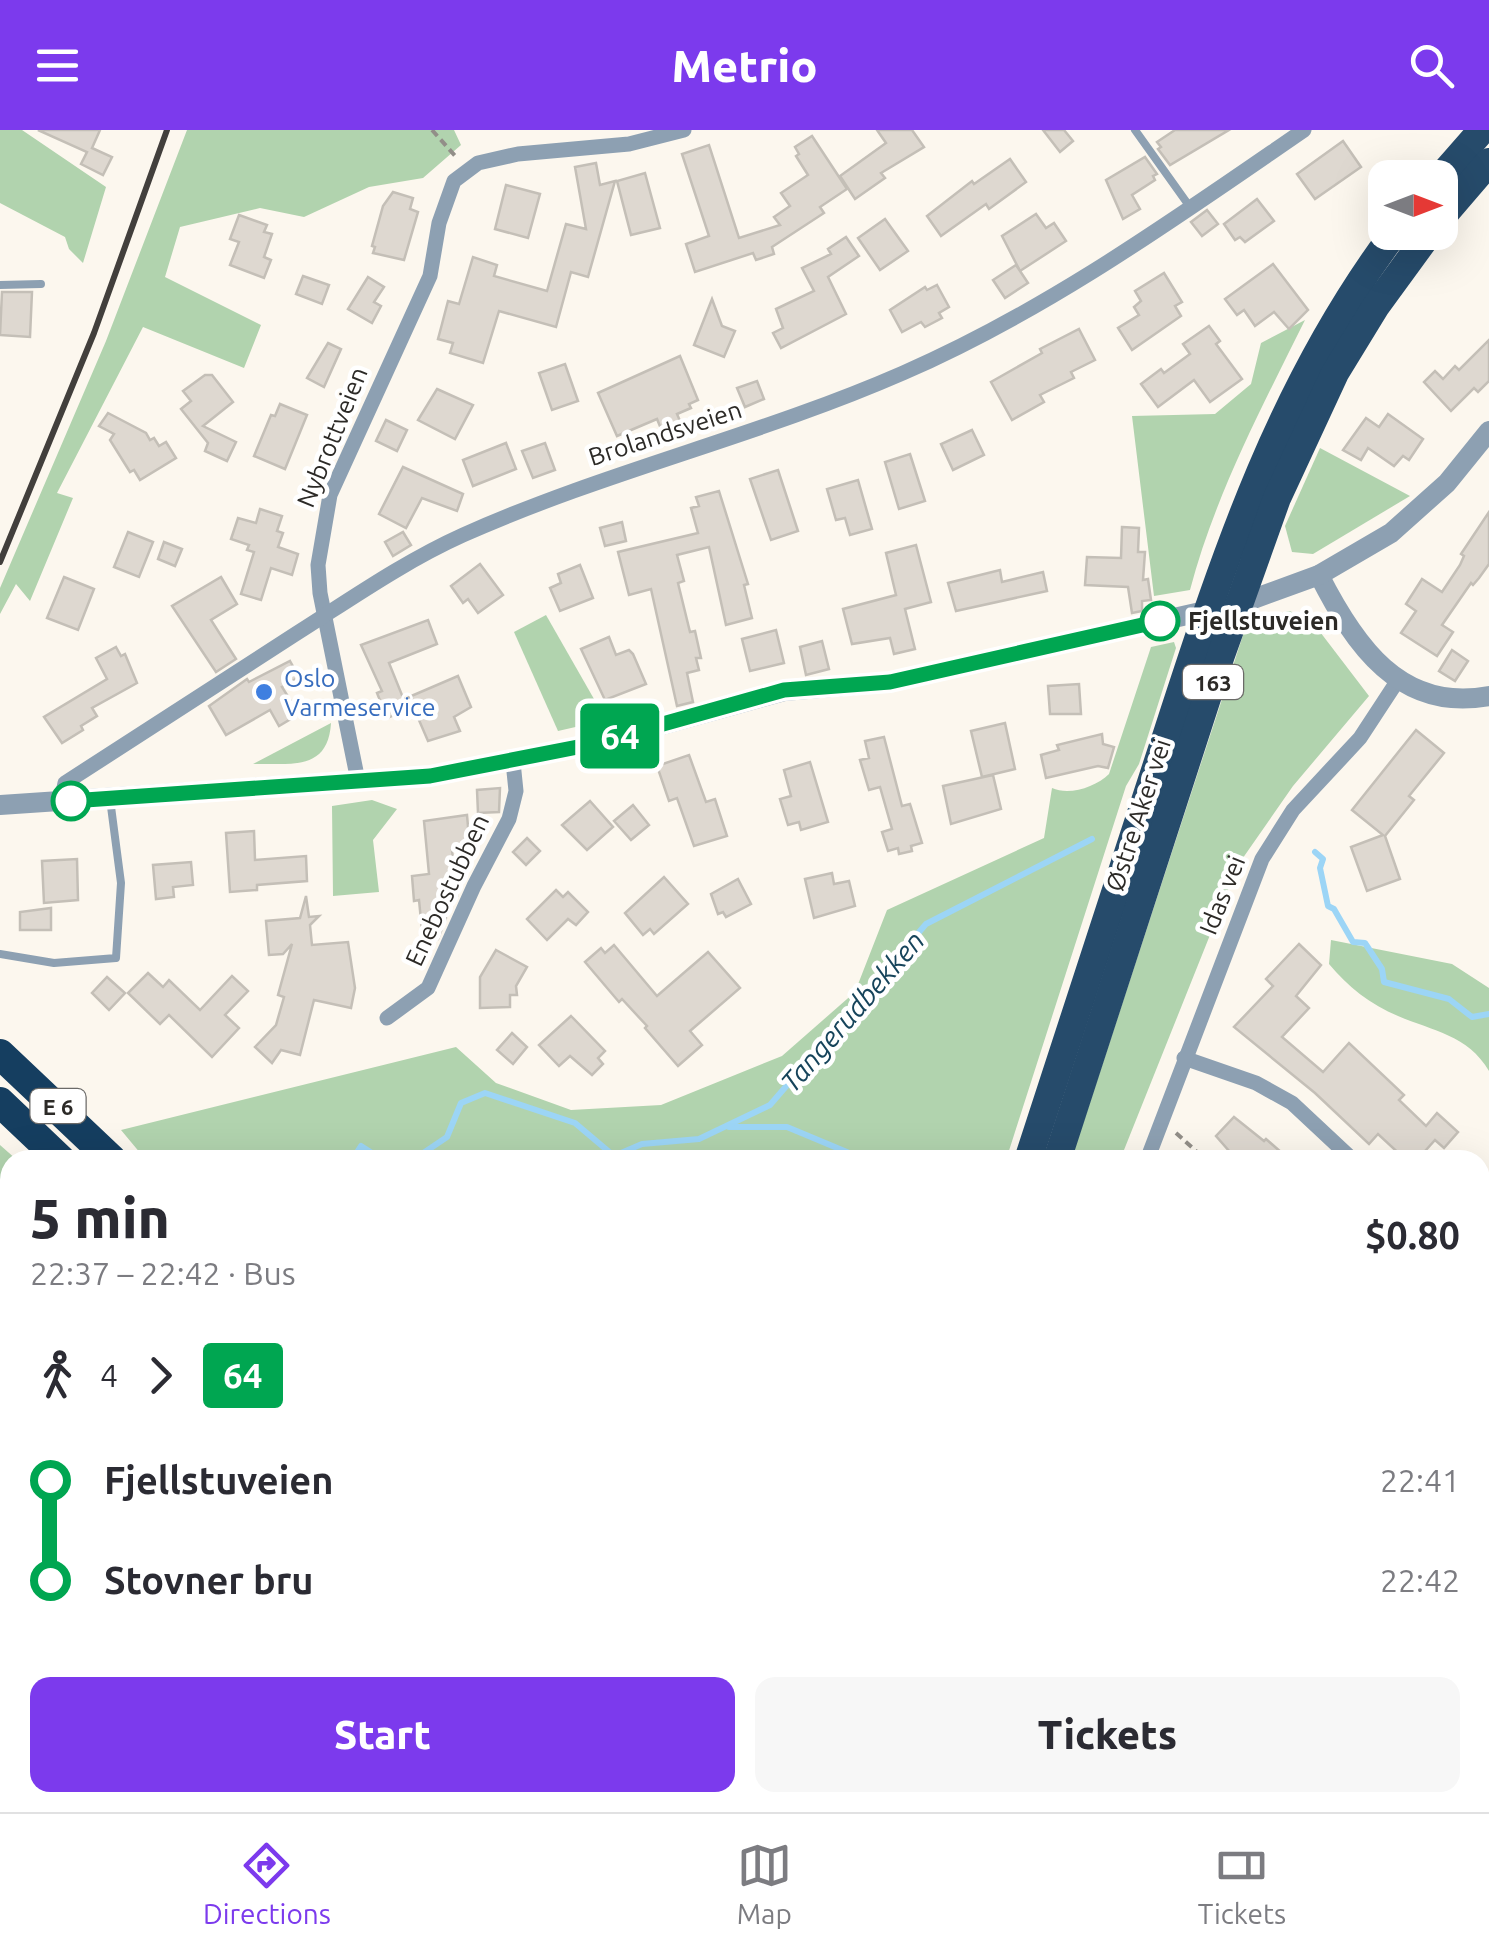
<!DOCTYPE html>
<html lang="en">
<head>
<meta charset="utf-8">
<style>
  body { margin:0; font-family:Ubuntu,sans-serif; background:#f7f7f7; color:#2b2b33; height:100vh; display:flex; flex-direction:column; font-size:38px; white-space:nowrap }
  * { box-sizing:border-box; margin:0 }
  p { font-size:32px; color:#7c7c81 }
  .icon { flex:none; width:55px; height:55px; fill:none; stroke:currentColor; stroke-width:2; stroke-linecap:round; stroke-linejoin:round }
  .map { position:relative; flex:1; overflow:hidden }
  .details { position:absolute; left:0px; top:1020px; width:1490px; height:662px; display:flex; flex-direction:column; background:#fff; border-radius:30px 30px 0 0; box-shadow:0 10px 40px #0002 }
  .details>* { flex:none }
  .badge { padding:0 20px; border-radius:8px; font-size:35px; line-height:65px }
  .needle { width:65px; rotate:90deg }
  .controls { position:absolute; left:1368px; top:30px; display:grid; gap:20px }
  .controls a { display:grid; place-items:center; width:90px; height:90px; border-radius:20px; background:#fff; box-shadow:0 10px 40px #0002; font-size:50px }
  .map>.badge { position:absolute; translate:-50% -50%; box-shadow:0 0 0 5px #fff }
  .legs { display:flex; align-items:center; gap:15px; height:110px; padding:0 30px; font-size:32px }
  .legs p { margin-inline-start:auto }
  .overview { display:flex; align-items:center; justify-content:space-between; height:170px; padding:0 30px }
  h1 { font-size:55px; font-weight:800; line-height:75px }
  .cta { display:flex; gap:20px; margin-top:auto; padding:20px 30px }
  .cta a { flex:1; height:115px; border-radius:20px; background:#7c3aed; color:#fff; font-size:40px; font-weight:800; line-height:115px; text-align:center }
  .cta a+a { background:#f7f7f7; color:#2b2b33 }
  ul { padding:0 30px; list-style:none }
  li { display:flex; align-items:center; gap:35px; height:100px; font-size:38px }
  li i { display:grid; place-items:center; width:15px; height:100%; margin:0 12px; background:currentColor }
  li i::after { content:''; width:25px; height:25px; margin:-12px; border:8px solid; border-radius:50%; background:#fff }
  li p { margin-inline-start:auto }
  li:first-child i { background:linear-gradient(#0000 50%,currentColor 0) }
  li:last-child i { background:linear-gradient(currentColor 50%,#0000 0) }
  header { display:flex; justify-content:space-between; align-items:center; height:130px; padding:0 30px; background:#7c3aed; color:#fff; font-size:45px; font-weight:800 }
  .dock { display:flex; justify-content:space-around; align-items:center; height:140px; border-top:2px solid #e1e1e2; background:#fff; font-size:28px; color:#7c7c81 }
  .dock a { display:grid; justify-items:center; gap:5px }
  .dock .active { color:#7c3aed }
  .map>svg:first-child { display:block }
  .green { fill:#b1d3ae }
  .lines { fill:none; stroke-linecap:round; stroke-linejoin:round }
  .stream { stroke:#9cd5f6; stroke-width:6 }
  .building { fill:#ded8d0; stroke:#c4bfb7; stroke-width:2.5 }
  .path { stroke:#928e88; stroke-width:4; stroke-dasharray:8 5; stroke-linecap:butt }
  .service { stroke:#8da0b2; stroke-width:8 }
  .minor { stroke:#8da0b2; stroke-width:15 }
  .tertiary { stroke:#8da0b2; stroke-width:20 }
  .trunk { stroke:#264b6b; stroke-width:28 }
  .motorway { stroke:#153e60; stroke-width:30 }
  .rail { stroke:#423f3c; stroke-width:6 }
  .line-1-casing { stroke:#fff; stroke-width:22 }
  .line-1 { stroke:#00a651; stroke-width:15 }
  .stop-1-dot { fill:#fff; stroke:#00a651; stroke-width:5 }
  .shop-dot { fill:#3f7fe0; stroke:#fff; stroke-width:4 }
  .labels { text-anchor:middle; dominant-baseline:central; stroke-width:9; stroke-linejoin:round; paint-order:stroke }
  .shield { fill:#fff; stroke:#6b6a68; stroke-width:2.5 }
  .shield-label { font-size:22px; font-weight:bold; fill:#2c2a27 }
  .street-label { font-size:25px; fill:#2c2a27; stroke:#fff }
  .stop-label { font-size:25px; font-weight:bold; fill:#2c2a27; stroke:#fff; text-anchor:start }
  .shop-label { font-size:25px; fill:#366cbe; stroke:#fff; text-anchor:start }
  .water-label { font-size:28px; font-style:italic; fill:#16445b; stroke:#fff }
</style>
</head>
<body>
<header><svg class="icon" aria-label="menu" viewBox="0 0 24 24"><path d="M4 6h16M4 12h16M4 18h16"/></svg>Metrio<svg class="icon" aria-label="search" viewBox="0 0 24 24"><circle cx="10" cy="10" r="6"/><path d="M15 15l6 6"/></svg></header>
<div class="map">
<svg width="1489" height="1682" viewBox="0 0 1489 1682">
  <rect width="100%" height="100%" fill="#fcf7ee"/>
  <g class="green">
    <path d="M0,0H22L106,57L83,133L69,119L65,107L0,73Z"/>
    <path d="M187,0H454L461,15L423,48L369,57L304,87L260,78L180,97L165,147L261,195L244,238L143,197L57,363L73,368L30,471L16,454L0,484V458L106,211Z"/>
    <path d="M1305,190C1262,277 1215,365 1190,460L1154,466L1132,286L1215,284L1251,254L1261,213Z"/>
    <path d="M1320,318L1410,366L1313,424L1292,422L1285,396Z"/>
    <path d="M1290,481L1314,494L1369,566L1293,656L1238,735L1120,1030H1071L1248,490Z"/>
    <path d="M546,485L606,590L558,601L514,502Z"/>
    <path d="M1174,512L1176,518L1139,634L1126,656L1006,1030H146L121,1000L456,917L496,953L571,980L661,975L782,926L855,862L887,780L1044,708L1052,658C1069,666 1096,657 1109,644L1151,517Z"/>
    <path d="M331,593C328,642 290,633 253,634Z"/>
    <path d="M372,670L397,679L373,710L379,762L333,766L332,676Z"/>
    <path d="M1331,810L1452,834L1489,858V941C1468,905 1433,901 1398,886C1371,875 1347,856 1329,834Z"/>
    <path d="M0,1015L17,1030H10V1082L0,1081Z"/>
    <path d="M10,1195V1346L0,1351V1200Z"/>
    <path d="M217,1672H424L428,1682H208Z"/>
    <path d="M1297,1672L1393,1673L1401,1682H1296Z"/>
    <path d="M523,1673V1672L788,1673L784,1682H527Z"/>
  </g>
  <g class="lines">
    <g class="stream">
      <path d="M1315,722L1323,729L1320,738L1328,776L1334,779L1353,812L1365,813L1382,839L1384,852L1449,869L1472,887L1489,884"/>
      <path d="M729,997H787L866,1030"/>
      <path d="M352,1030L361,1016L383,1030"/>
      <path d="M413,1030L447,1007L461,973L485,963L575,993L614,1026L642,1014L699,1009L770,975L926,794L1092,709"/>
      <path d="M0,1271L10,1266"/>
    </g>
  </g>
  <g class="building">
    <path d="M38,0H100L92,18L112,27L103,45L81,34L87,22Z"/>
    <path d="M877,0H912L924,17L881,43L885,48L855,69L840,46L886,13Z"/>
    <path d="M1043,0H1064L1073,11L1060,22Z"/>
    <path d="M1175,0H1229L1170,35L1158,19L1161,17L1157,12Z"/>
    <path d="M812,6L847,59L820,77L824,83L772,117L774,124L756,130L753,123L695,142L686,114L709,106L682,24L709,15L739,108L780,95L774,87L790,76L781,63L808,45L796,26L799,24L795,17Z"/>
    <path d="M1343,11L1361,37L1315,69L1297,44Z"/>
    <path d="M1145,27L1157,44L1153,46L1155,50L1132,65L1140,79L1123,89L1106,50Z"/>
    <path d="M1010,29L1026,52L989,79L986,74L941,106L927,86L972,51L974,54Z"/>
    <path d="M596,33L600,55L615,51L588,147L571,142L556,197L499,181L483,233L450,223L453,213L438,209L442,194L448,171L459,174L473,127L497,135L494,146L547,161L566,94L586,99L575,37Z"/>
    <path d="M645,43L660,98L631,105L617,51Z"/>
    <path d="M506,55L540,64L528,108L495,99Z"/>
    <path d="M393,62L413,68L410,79L418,82L404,130L373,123L375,117L372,116L383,76Z"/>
    <path d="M1257,69L1274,91L1245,112L1240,107L1235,110L1224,94Z"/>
    <path d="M1207,80L1218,94L1202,106L1191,92Z"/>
    <path d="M1036,84L1046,98L1054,93L1066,111L1020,141L1002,106Z"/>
    <path d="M239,85L267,95L264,102L272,104L264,127L271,130L264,148L230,135L239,112L230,109Z"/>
    <path d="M885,89L908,121L880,140L858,108Z"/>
    <path d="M846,107L859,126L828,147L846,184L781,218L773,203L783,198L776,179L814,161L802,138L831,124L828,119Z"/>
    <path d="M1273,134L1308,180L1289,199L1274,182L1255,196L1244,180L1237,185L1225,169Z"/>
    <path d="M1016,135L1028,153L1005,168L993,150Z"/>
    <path d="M1164,143L1182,172L1175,176L1181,186L1132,220L1118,198L1139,185L1134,177L1141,171L1135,161Z"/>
    <path d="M303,146L329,155L322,174L296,164Z"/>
    <path d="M368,147L384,157L374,172L381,176L372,193L348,179Z"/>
    <path d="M937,155L949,177L939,183L942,188L925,197L921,192L902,202L890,180L925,157L927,160Z"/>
    <path d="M2,162H32L30,207L0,205Z"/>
    <path d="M712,169L722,196L735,201L724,227L694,215Z"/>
    <path d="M1209,196L1220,211L1216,214L1242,249L1210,272L1194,250L1158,277L1141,254L1161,239L1164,243L1190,224L1183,214Z"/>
    <path d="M1079,199L1095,230L1071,242L1074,248L1040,265L1044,272L1012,290L991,252L1042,223L1040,219Z"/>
    <path d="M1489,210V251L1478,262L1474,258L1451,281L1424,252L1435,241L1443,249L1455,236L1459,240Z"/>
    <path d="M328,213L341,219L324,257L307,248Z"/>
    <path d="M680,226L698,270L689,274L691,278L677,284L683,298L664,306L657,289L617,306L598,263Z"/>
    <path d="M565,234L578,271L552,280L539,243Z"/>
    <path d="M205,245H212L233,272L203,296L236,312L227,331L205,321L208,313L181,279L191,271L183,261Z"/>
    <path d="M757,251L764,269L745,277L737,258Z"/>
    <path d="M437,259L473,275L455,309L418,290Z"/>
    <path d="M280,274L307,285L285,339L254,326L271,285L275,286Z"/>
    <path d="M108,283L146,303L150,310L154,308L159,316L166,312L176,328L140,350L134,340L130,342L110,310L114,304L99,296Z"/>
    <path d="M1388,284L1423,309L1409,330L1403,326L1394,336L1368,318L1361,330L1343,320L1366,288L1379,297Z"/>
    <path d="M386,290L407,300L397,321L376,311Z"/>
    <path d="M972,300L984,325L953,340L941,314Z"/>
    <path d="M506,313L516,339L473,356L463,330Z"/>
    <path d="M545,313L555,340L533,348L522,321Z"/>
    <path d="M910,324L925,371L899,379L885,332Z"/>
    <path d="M403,337L463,364L457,381L422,368L406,398L379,384Z"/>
    <path d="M778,340L798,401L771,410L750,349Z"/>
    <path d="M858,350L872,399L850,405L845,388L836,390L827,359Z"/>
    <path d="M719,361L748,454L744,455L752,488L726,495L709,417L677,425L684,451L678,453L690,502L695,501L701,528H696L699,540L687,543L693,572L677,576L651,459L629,465L618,422L698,403L691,378L699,376L696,367Z"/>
    <path d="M260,379L282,386L277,401L283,403L278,417L298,424L292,445L271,438L261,470L241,464L254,422L247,420L249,415L231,409L238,388L256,393Z"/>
    <path d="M1489,382V434L1479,448L1473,455L1471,453L1442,495L1453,502L1437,526L1401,503L1416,481L1406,474L1422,449L1442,462L1460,435L1464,426L1461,424Z"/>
    <path d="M622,392L626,411L605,416L600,398Z"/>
    <path d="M1122,397L1139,398L1138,422H1145L1143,450L1148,449L1151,470L1142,471V481L1132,483L1128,457L1085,455L1087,427L1121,428Z"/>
    <path d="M128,402L153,412L139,447L114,437Z"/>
    <path d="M403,402L411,415L393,426L385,412Z"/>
    <path d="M164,412L182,419L175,436L158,429Z"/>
    <path d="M916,415L931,472L905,479L915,519L894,524L890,508L852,514L843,479L896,465L886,423Z"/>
    <path d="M480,434L503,465L478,483L468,469L463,473L451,456Z"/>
    <path d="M580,435L593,468L560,481L550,458L561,453L558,444Z"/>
    <path d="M1000,440L1002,452L1043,442L1047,461L956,481L948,453Z"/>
    <path d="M64,447L94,459L78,500L47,488Z"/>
    <path d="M221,447L237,474L211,490L236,529L216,542L172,476Z"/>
    <path d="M428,490L437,514L389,533L408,580L387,588L377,563L382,561L361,515Z"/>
    <path d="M776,500L784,533L750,541L742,509Z"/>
    <path d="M609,507L616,525L629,520L633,524L646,554L605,570L581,519Z"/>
    <path d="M822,511L829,539L806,545L800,517Z"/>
    <path d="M116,517L121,526L125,524L137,553L92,578L97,586L81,596L83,600L62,613L44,587L107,549L96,528Z"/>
    <path d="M1452,520L1468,531L1455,551L1439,541Z"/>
    <path d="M290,531L299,547L282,557L299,584L279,596L270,580L226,605L209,576L247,549L249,552Z"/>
    <path d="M458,546L471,577L454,587L460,601L428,611L409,567Z"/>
    <path d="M1079,554L1081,584H1050L1048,556Z"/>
    <path d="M1005,593L1015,639L982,647L971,601Z"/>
    <path d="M1416,600L1444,623L1409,666L1414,670L1385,706L1400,749L1367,761L1351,717L1383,705L1352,680Z"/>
    <path d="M1102,604L1103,614L1114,617L1108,638L1098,636L1046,648L1041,625L1059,620L1057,615Z"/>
    <path d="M884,607L902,676L910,674L922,713L911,716L912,721L899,724L898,718L888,721L882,702L892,699L880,657L869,660L860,630L869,628L865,611Z"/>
    <path d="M689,625L706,672L715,669L727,706L694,716L677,668L669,671L657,636Z"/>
    <path d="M810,632L828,692L801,700L799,692L788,695L780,669L791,666L784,640Z"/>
    <path d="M993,645L1001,679L951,694L943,656Z"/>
    <path d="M500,658L499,682L478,683L477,660Z"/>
    <path d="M590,671L613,697L587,720L562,695Z"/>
    <path d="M633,675L649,695L631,710L614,691Z"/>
    <path d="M467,685L470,719L452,720L457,766L443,768L446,788L438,809L423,811L419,770L414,771L412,746L429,744L424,691Z"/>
    <path d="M254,701L255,730L306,726L307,751L257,755V760L230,762L226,703Z"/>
    <path d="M527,708L540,721L526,735L513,722Z"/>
    <path d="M77,729L78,770L44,773L42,731Z"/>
    <path d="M191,732L193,755L173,757L174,767L156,769L153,735Z"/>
    <path d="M832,743L834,754L849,751L855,776L814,788L805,749Z"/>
    <path d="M664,747L688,774L654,804L650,799L643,805L625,783Z"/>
    <path d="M738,749L751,774L726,787L723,782L718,784L711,764Z"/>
    <path d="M556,760L563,767L568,762L588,782L576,795L568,789L547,810L527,789Z"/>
    <path d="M306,766L309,787L319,786L310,795L312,815L348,812L355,858L351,878L314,870L300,925L281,920L272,933L255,917L276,895L284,867L278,865L292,814L283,824L269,825L266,791L300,788Z"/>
    <path d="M51,778V800H20V782Z"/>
    <path d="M1299,814L1321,835L1296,866L1309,878L1282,907L1323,942L1349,913L1404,965L1399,970L1426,996L1437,983L1458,1002L1444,1018L1435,1010L1417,1030H1406L1378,1004L1369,1014L1315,963L1234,897L1273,856L1266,849Z"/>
    <path d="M614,815L657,866L708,822L740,858L690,901L702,915L678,936L645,898L647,896L622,869L619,872L585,832L601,818L605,823Z"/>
    <path d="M496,820L527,837L516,856L517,865H510V877L480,878V847Z"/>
    <path d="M148,843L163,857L169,850L200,880L232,846L248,861L225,885L239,898L212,927L169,885L160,894L128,863Z"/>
    <path d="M107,847L125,863L109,880L92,863Z"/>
    <path d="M571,886L605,921L598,928L603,934L592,945L570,926L559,936L539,915Z"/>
    <path d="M512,903L527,917L513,934L497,920Z"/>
    <path d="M1234,987L1264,1011L1266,1009L1290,1030H1237L1216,1006Z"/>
  </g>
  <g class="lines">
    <g class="path">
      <path d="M432,0L457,28"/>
      <path d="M1176,1003L1206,1030"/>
      <path d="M1480,1669L1489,1665"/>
      <path d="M1453,1680L1471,1672"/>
    </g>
    <g class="service">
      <path d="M1135,0L1190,77"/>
      <path d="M0,155L41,154"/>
      <path d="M0,824L54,833L116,828L121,753L110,669"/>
    </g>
    <g class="minor">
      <path d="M358,651L320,463L318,435L330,365L430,146L439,93L454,51L478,33L518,24L629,14L684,0"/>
      <path d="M61,672L65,653C141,604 217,555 294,505C348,471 403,432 463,405C606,341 759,306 903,243C1046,181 1176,88 1304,0"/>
      <path d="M387,888L428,858L474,756L509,689L516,661L513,632"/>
      <path d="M1184,928L1256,953L1292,973L1353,1030"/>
      <path d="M1147,1030L1262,729L1293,680L1360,608L1398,550"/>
      <path d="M1480,1150L1489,1159"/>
      <path d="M0,1426L10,1420"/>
      <path d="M0,1656L10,1668"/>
      <path d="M1033,1672L1034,1682"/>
      <path d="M1431,1672L1437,1682"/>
      <path d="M1178,1682L1179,1672"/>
    </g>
    <g class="tertiary">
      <path d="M1319,445C1354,514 1400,583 1489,566"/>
      <path d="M0,675L430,646L589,615L784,561L890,552L1245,472L1319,445L1391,403L1447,353L1489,301"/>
    </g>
    <g class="trunk">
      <path d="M1440,48L1482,0"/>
      <path d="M1440,89L1489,32"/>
      <path d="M1028,1030C1073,893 1118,756 1162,619C1222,435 1277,259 1395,102"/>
      <path d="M1057,1030L1221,525L1277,368L1335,243L1376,176L1430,102"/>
      <path d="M810,1682L813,1672"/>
    </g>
    <g class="motorway">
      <path d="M0,924L112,1030"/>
      <path d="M0,972L61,1030"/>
      <path d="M457,1672L460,1682"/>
      <path d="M499,1672L503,1682"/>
      <path d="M843,1682L845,1672"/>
    </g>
    <path class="rail" d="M0,432L94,203L167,0"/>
  </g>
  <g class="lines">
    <g class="line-1-casing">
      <path id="line-1" d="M71,671L430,646L588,615L784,560L890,552L1160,491"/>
    </g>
    <use href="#line-1" class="line-1"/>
  </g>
  <g class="stop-1-dot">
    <circle cx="1160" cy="491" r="18"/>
    <circle cx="71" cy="671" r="18"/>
  </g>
  <circle class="shop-dot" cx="264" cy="562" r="10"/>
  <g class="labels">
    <g class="shield">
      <rect x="1183" y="535" width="60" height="34" rx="8"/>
      <rect x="30.5" y="959" width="55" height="34" rx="8"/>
    </g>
    <g class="shield-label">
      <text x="1213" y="552">163</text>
      <text x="58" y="976">E 6</text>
    </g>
    <g class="street-label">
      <text transform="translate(665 303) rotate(-18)">Brolandsveien</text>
      <text transform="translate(332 307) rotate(-68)">Nybrottveien</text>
      <text transform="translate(1138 685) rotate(-72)">Østre Aker vei</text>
      <text transform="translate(447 760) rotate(-65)">Enebostubben</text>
      <text transform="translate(1222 765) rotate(-68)">Idas vei</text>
    </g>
    <g class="stop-label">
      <text x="1188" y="491">Fjellstuveien</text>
    </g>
    <g class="shop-label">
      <text x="284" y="548">Oslo<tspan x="284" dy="29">Varmeservice</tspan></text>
    </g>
    <g class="water-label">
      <text transform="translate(852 881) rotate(-49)">Tangerudbekken</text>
    </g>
  </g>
</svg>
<div class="controls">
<a><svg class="needle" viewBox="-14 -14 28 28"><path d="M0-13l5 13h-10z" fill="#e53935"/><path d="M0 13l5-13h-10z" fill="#7c7c81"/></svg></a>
</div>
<b class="badge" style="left:620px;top:606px;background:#00a651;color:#fff">64</b>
<section class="details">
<div class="overview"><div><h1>5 min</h1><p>22:37 – 22:42 · Bus</p></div><b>$0.80</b></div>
<div class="legs"><svg class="icon" aria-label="walk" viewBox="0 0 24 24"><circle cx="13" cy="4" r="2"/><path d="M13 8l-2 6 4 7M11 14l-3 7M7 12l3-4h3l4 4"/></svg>4<svg class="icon" aria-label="forward" viewBox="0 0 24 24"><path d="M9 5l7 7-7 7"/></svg><b class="badge" style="background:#00a651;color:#fff">64</b></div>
<ul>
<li><i style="color:#00a651"></i><b>Fjellstuveien</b><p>22:41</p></li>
<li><i style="color:#00a651"></i><b>Stovner bru</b><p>22:42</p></li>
</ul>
<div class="cta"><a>Start</a><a>Tickets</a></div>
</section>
</div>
<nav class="dock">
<a class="active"><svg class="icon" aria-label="directions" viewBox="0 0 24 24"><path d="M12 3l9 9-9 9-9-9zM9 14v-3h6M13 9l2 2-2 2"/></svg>Directions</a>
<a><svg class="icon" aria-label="map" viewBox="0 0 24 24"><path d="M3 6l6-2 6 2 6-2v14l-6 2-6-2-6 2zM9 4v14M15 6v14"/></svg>Map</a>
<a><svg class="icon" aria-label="tickets" viewBox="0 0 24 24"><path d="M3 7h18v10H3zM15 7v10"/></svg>Tickets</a>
</nav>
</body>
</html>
